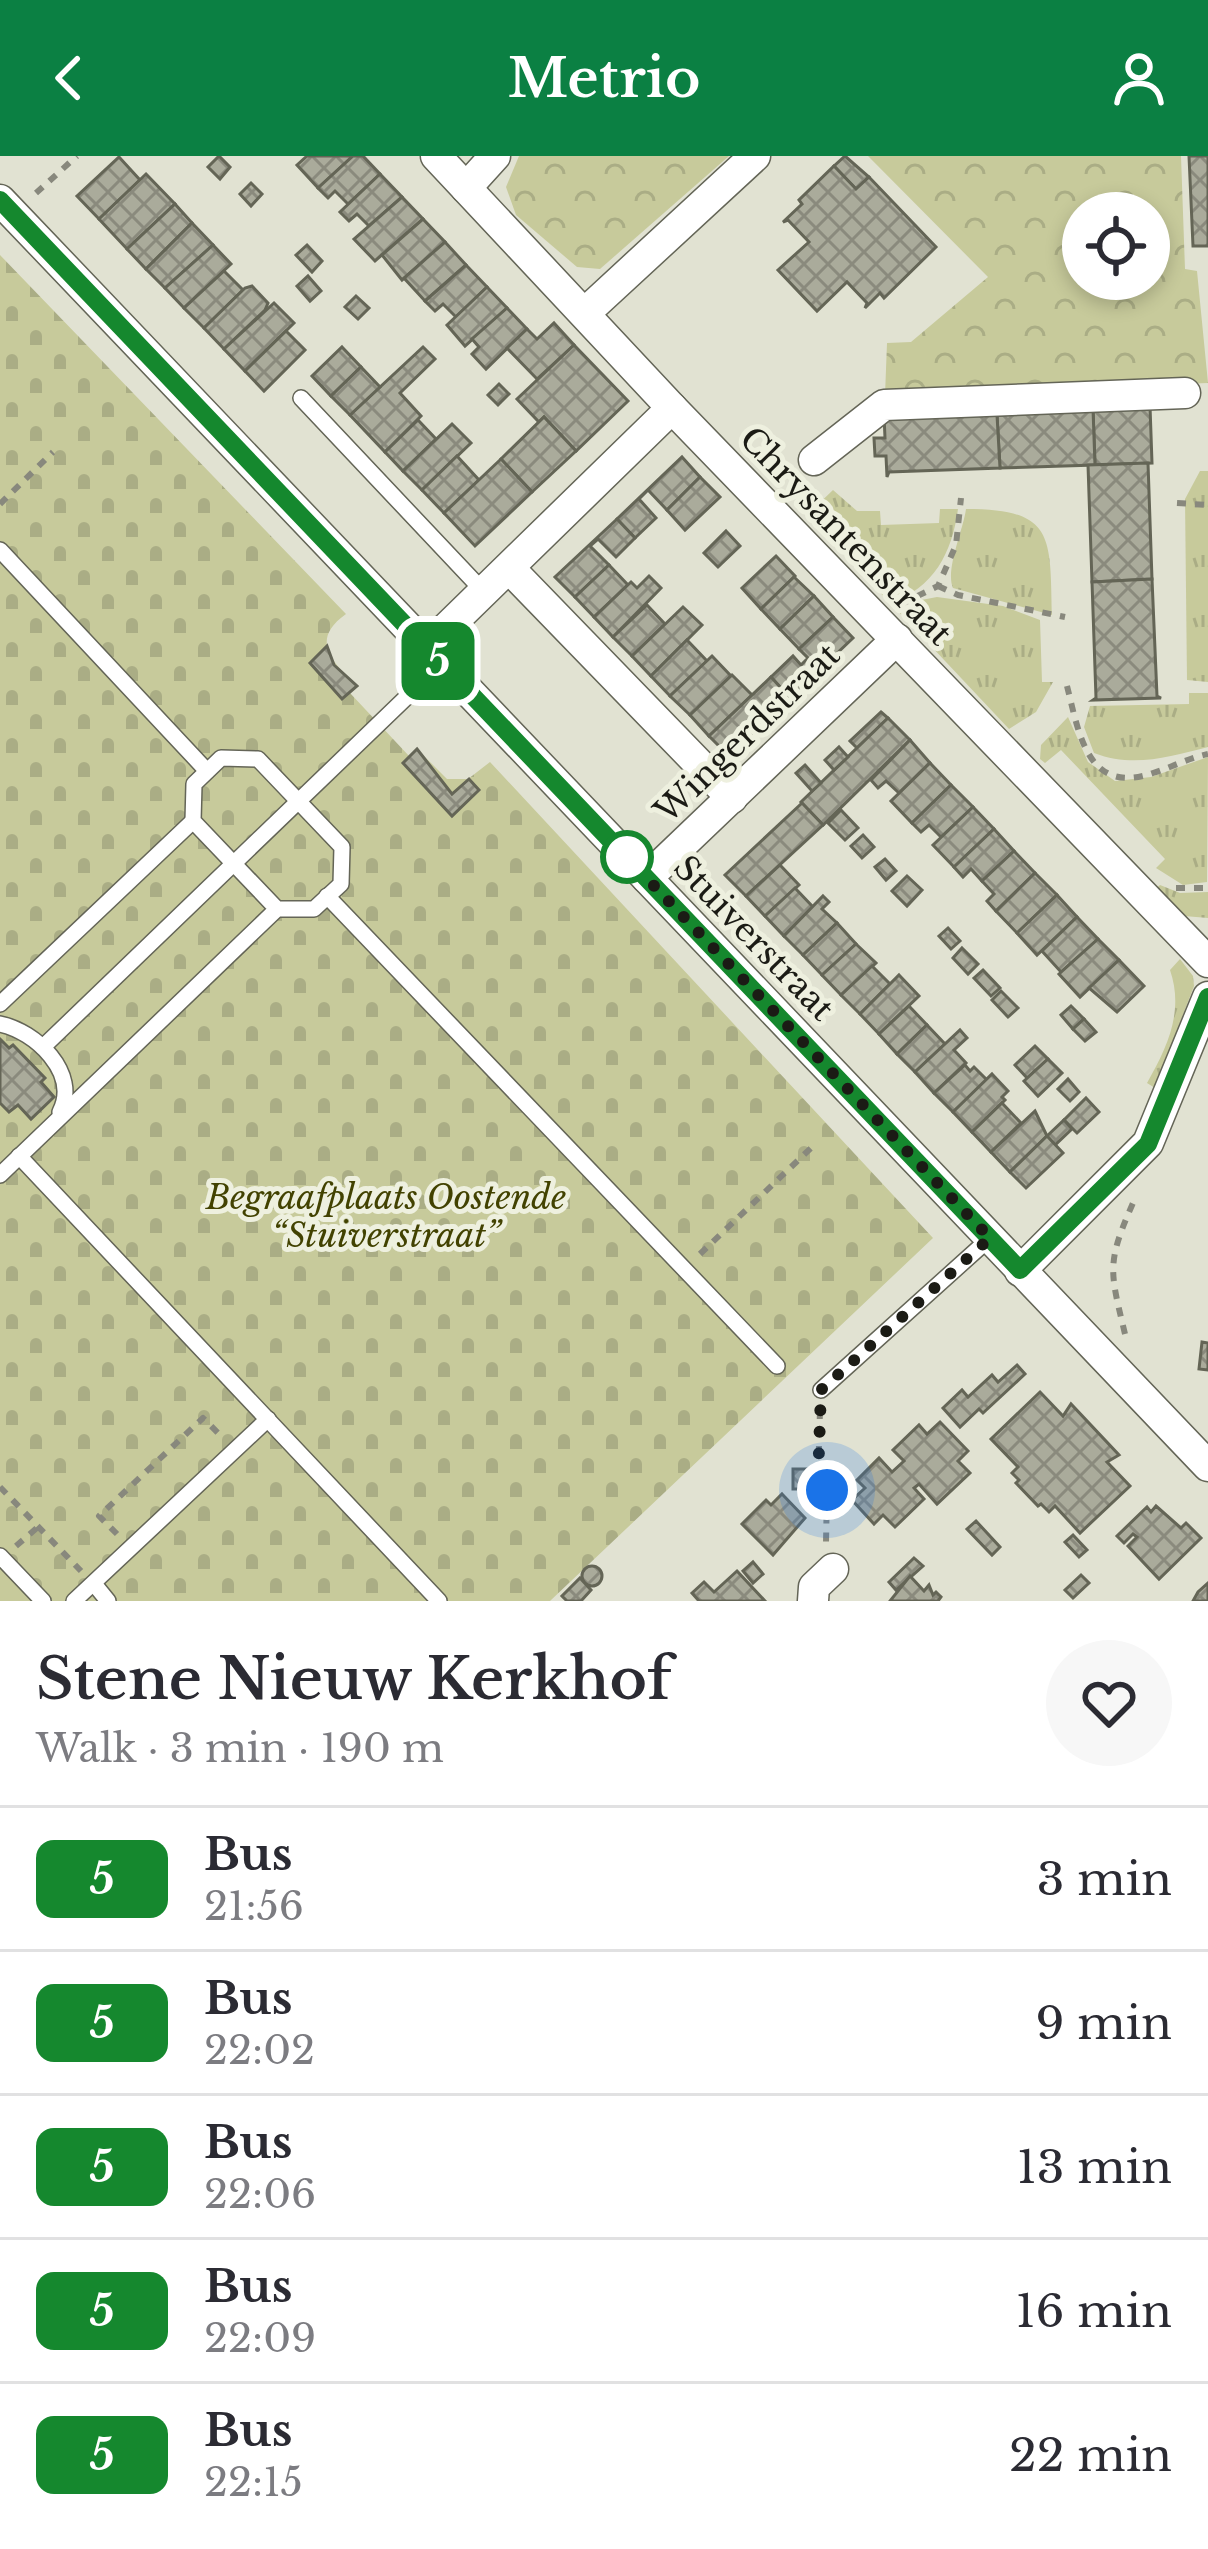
<!DOCTYPE html>
<html lang="en">
<head>
<meta charset="utf-8">
<style>
  body { margin:0; font-family:"Libre Baskerville",serif; background:#f7f7f7; color:#2b2b33; height:100vh; display:flex; flex-direction:column; font-size:45px; white-space:nowrap }
  * { box-sizing:border-box; margin:0 }
  p { font-size:39px; color:#7c7c81 }
  .icon { flex:none; width:66px; height:66px; fill:none; stroke:currentColor; stroke-width:2; stroke-linecap:round; stroke-linejoin:round }
  .map { position:relative; height:1445px; overflow:hidden }
  .side { display:flex; flex-direction:column; background:#fff; flex:1 }
  .side>* { flex:none }
  .badge { padding:0 24px; border-radius:18px; font-size:42px; line-height:78px }
  .tools { position:absolute; left:1062px; top:36px; display:grid; gap:24px }
  .tools a { display:grid; place-items:center; width:108px; height:108px; border-radius:50%; background:#fff; box-shadow:0 6px 18px #0003; font-size:60px }
  .you { position:absolute; width:60px; height:60px; margin:-30px; border:9px solid #fff; border-radius:50%; background:#1a73e8; box-shadow:0 0 0 18px #1a73e833 }
  .map>.badge { position:absolute; translate:-50% -50%; box-shadow:0 0 0 6px #fff }
  .round { display:grid; place-items:center; flex:none; width:126px; height:126px; border-radius:63px; background:#f7f7f7 }
  .headline { display:flex; align-items:center; justify-content:space-between; height:204px; padding:0 36px }
  h1 { font-size:57px; font-weight:600; line-height:90px }
  ul { padding:0; list-style:none }
  li { display:flex; align-items:center; gap:36px; height:144px; padding:0 36px; border-top:3px solid #e1e1e2 }
  li div { flex:1 }
  li b { display:block; font-size:45px }
  li em { font-style:normal }
  li .badge { min-width:132px; font-weight:700; text-align:center }
  header { display:flex; justify-content:space-between; align-items:center; height:156px; padding:0 36px; background:#0b8043; color:#fff; font-size:54px; font-weight:600 }
  .map>svg:first-child { display:block }
  .grass { fill:url(#grass-tufts) }
  .forest { fill:url(#forest-crowns); fill-rule:evenodd }
  .cemetery { fill:url(#cemetery-stones) }
  .building { fill:url(#building-cross-hatch); stroke:#646556; stroke-width:3 }
  .lines { fill:none; stroke-linecap:round; stroke-linejoin:round }
  .service-casing { stroke:#646557; stroke-width:18 }
  .minor-casing { stroke:#646557; stroke-width:33 }
  .path { stroke:#88887d; stroke-width:6; stroke-dasharray:9 9; stroke-linecap:butt }
  .service { stroke:#fff; stroke-width:15 }
  .minor { stroke:#fff; stroke-width:30 }
  .line-casing { stroke:#fff; stroke-width:27 }
  .line { stroke:#15882e; stroke-width:18 }
  .walk { stroke:#1b1b15; stroke-width:12; stroke-dasharray:0 21.6 }
  .stop-dot { fill:#fff; stroke:#15882e; stroke-width:6 }
  .labels { text-anchor:middle; dominant-baseline:central; stroke-width:10; stroke-linejoin:round; paint-order:stroke }
  .street-label { font-size:33px; fill:#1b1b15; stroke:#eef0df }
  .park-label { font-size:33px; font-style:italic; fill:#424201; stroke:#eef0df }
</style>
</head>
<body>
<header><svg class="icon" aria-label="back" viewBox="0 0 24 24"><path d="M15 5l-7 7 7 7"/></svg>Metrio<svg class="icon" aria-label="person" viewBox="0 0 24 24"><circle cx="12" cy="8" r="4"/><path d="M4 21q1-7 8-7t8 7"/></svg></header>
<div class="map">
<svg width="1208" height="1445" viewBox="0 0 1208 1445">
  <defs>
    <pattern id="grass-tufts" width="24" height="20" patternUnits="userSpaceOnUse" patternTransform="scale(3)"><rect width="24" height="20" fill="#c7ca9b"/><path d="M3 7l-1-3M5 7V3M7 7l1-3M15 17l-1-3M17 17v-4M19 17l1-3" fill="none" stroke="#aaad85"/></pattern>
    <pattern id="forest-crowns" width="20" height="18" patternUnits="userSpaceOnUse" patternTransform="scale(3)"><rect width="20" height="18" fill="#c7ca9b"/><path d="M2 6a3 3 0 1 1 6 0M12 15a3 3 0 1 1 6 0" fill="none" stroke="#aaad85"/></pattern>
    <pattern id="cemetery-stones" width="16" height="16" patternUnits="userSpaceOnUse" patternTransform="scale(3)"><rect width="16" height="16" fill="#c7ca9b"/><path d="M2 7V4a2 2 0 0 1 4 0v3zM10 15v-3a2 2 0 0 1 4 0v3z" fill="#aaad85"/></pattern>
    <pattern id="building-cross-hatch" width="8" height="8" patternUnits="userSpaceOnUse" patternTransform="scale(3)"><rect width="8" height="8" fill="#aaab9b"/><path d="M0 0l8 8M0 8l8-8" fill="none" stroke="#8a8a7d"/></pattern>
  </defs>
  <rect width="100%" height="100%" fill="#e1e2d2"/>
  <g class="grass">
    <path d="M1200,315H1208V526L1187,524L1185,343Z"/>
    <path d="M833,334L857,355H880L881,369L939,367L940,353H958C952,397 934,432 890,447L807,359Z"/>
    <path d="M966,353C1055,353 1050,381 1052,459L953,432C945,414 963,375 966,353Z"/>
    <path d="M937,441L1003,450L1040,464L1042,526H1053L1036,556L1009,573L898,455L916,445Z"/>
    <path d="M1189,537H1208V591C1169,601 1133,612 1094,597L1084,571L1090,550L1189,548Z"/>
    <path d="M1068,561L1088,606L1115,625L1151,621L1208,601L1207,726L1183,729L1156,712L1165,703L1061,594L1045,607L1040,603L1041,589Z"/>
    <path d="M1160,729L1180,737L1208,736V762L1184,760L1155,733Z"/>
    <path d="M1180,803L1193,820L1194,830L1155,932L1147,927C1168,890 1184,855 1170,814Z"/>
  </g>
  <g class="forest">
    <path d="M519,0H729L600,113L577,111L516,59L506,31Z"/>
    <path d="M868,0H1181L1185,113L1197,115L1208,227L885,239L887,187L911,186L988,121ZM1083,57H1149V123H1083Z"/>
  </g>
  <path class="cemetery" d="M0,99L346,458C308,485 334,507 357,530L350,537L409,600L417,593L447,623H468L490,606L933,1082L550,1445H0Z"/>
  <g class="building">
    <path d="M219,0L230,11L220,23L208,11Z"/>
    <path d="M307,0H353L318,32L297,9Z"/>
    <path d="M353,0H363L380,18L348,48L335,35L328,42L318,32Z"/>
    <path d="M845,0L869,21L856,33L834,10Z"/>
    <path d="M1189,0H1208V90H1193Z"/>
    <path d="M119,1L140,24L99,63L77,40Z"/>
    <path d="M834,10L856,33L869,21L936,91L884,142L880,137L865,152L867,147L847,126L817,155L778,114L809,86L788,64L783,66L802,48L799,44Z"/>
    <path d="M146,18L175,48L127,93L99,63Z"/>
    <path d="M380,18L402,41L369,70L357,58L349,65L340,56Z"/>
    <path d="M251,27L262,38L251,50L240,38Z"/>
    <path d="M402,41L423,63L375,105L354,83Z"/>
    <path d="M175,48L192,67L146,113L127,93Z"/>
    <path d="M423,63L445,86L402,124L382,99Z"/>
    <path d="M192,67L213,89L165,132L146,113Z"/>
    <path d="M445,86L466,109L425,145L404,122Z"/>
    <path d="M213,89L231,108L184,152L165,132Z"/>
    <path d="M307,89L322,105L312,116L296,99Z"/>
    <path d="M466,109L487,131L456,161L443,148L435,155L425,145Z"/>
    <path d="M224,115L243,134L204,172L184,152Z"/>
    <path d="M308,120L321,135L310,145L297,130Z"/>
    <path d="M252,130L268,147L265,154L224,193L204,172L245,132Z"/>
    <path d="M487,131L507,152L465,190L447,169Z"/>
    <path d="M356,140L369,152L358,163L345,151Z"/>
    <path d="M274,147L294,167L245,215L224,193Z"/>
    <path d="M507,152L527,173L486,213L472,198L479,191L472,183Z"/>
    <path d="M554,167L574,189L537,223L507,192L527,173L537,183Z"/>
    <path d="M286,175L305,194L264,235L245,215Z"/>
    <path d="M574,189L628,245L576,295L544,261L539,266L517,243Z"/>
    <path d="M342,191L361,211L331,240L312,220Z"/>
    <path d="M423,191L435,203L400,237L421,260L385,296L350,259Z"/>
    <path d="M361,211L380,231L350,259L331,240Z"/>
    <path d="M499,228L509,238L498,249L488,239Z"/>
    <path d="M1150,250L1152,307L1095,309L1093,253Z"/>
    <path d="M1093,253L1095,309L1000,312L997,259Z"/>
    <path d="M884,259H997L1000,312L889,316L887,321L886,300H875L874,282H885Z"/>
    <path d="M544,261L576,295L532,336L501,303Z"/>
    <path d="M418,264L436,283L403,315L385,296Z"/>
    <path d="M452,268L471,287L422,334L403,315Z"/>
    <path d="M457,300L479,324L444,357L422,334Z"/>
    <path d="M682,301L700,321L667,354L648,334L639,343L656,362L635,382L617,363Z"/>
    <path d="M501,303L532,336L475,390L444,357Z"/>
    <path d="M1148,307L1152,423L1092,426L1088,309Z"/>
    <path d="M700,321L720,341L685,374L667,354Z"/>
    <path d="M617,363L635,382L616,401L598,383L590,390L609,409L575,441L555,421Z"/>
    <path d="M726,375L740,390L718,411L704,397Z"/>
    <path d="M776,400L795,420L761,453L742,432Z"/>
    <path d="M609,409L628,429L594,461L575,441Z"/>
    <path d="M649,420L661,432L613,481L594,461L631,426L637,432Z"/>
    <path d="M794,421L814,440L780,473L761,453Z"/>
    <path d="M1152,423L1157,540L1161,542L1093,544L1096,542L1092,426Z"/>
    <path d="M814,440L833,461L799,493L780,473Z"/>
    <path d="M647,449L665,468L632,500L613,481Z"/>
    <path d="M683,451L702,469L651,520L632,500Z"/>
    <path d="M833,461L853,482L790,542L771,521L793,500L801,509L808,502L799,493Z"/>
    <path d="M687,484L707,505L670,540L651,520Z"/>
    <path d="M327,490L334,509L357,530L342,543L310,507Z"/>
    <path d="M712,500L731,520L690,559L670,540Z"/>
    <path d="M732,519L752,539L709,580L690,559Z"/>
    <path d="M771,521L790,542L730,601L709,580Z"/>
    <path d="M881,556L888,562L857,592L850,585Z"/>
    <path d="M888,562L910,584L823,669L801,646Z"/>
    <path d="M910,584L930,607L899,637L886,625L878,632L871,624Z"/>
    <path d="M839,591L848,601L834,614L825,604Z"/>
    <path d="M417,593L452,638L469,623L479,634L452,660L403,607Z"/>
    <path d="M930,607L951,629L912,667L891,645Z"/>
    <path d="M805,609L821,627L812,635L796,617Z"/>
    <path d="M951,629L973,651L941,681L929,669L921,676L912,667Z"/>
    <path d="M802,647L823,669L746,740L725,719Z"/>
    <path d="M973,651L994,673L954,711L933,689Z"/>
    <path d="M841,654L858,672L845,684L828,667Z"/>
    <path d="M994,673L1014,695L982,725L971,713L963,721L954,711Z"/>
    <path d="M863,679L874,691L862,702L851,690Z"/>
    <path d="M1014,695L1035,717L996,755L987,745L994,738L982,725Z"/>
    <path d="M885,703L896,715L886,724L875,711Z"/>
    <path d="M780,709L799,729L765,760L746,740Z"/>
    <path d="M1035,717L1057,739L1017,777L996,755Z"/>
    <path d="M907,720L922,734L907,750L892,735Z"/>
    <path d="M795,732L813,751L784,780L765,760Z"/>
    <path d="M1057,739L1077,761L1037,799L1017,777Z"/>
    <path d="M823,740L829,746L822,753L837,767L803,799L784,780Z"/>
    <path d="M1077,761L1098,783L1061,816L1042,795Z"/>
    <path d="M837,767L856,788L822,819L803,799Z"/>
    <path d="M948,772L960,785L951,793L939,780Z"/>
    <path d="M1098,783L1119,804L1080,841L1059,818Z"/>
    <path d="M856,788L876,807L841,839L822,819Z"/>
    <path d="M962,792L978,808L968,818L953,802Z"/>
    <path d="M1119,804L1144,830L1117,856L1089,832Z"/>
    <path d="M872,810L890,828L860,858L841,839Z"/>
    <path d="M983,814L1000,832L991,840L974,822Z"/>
    <path d="M899,819L919,840L879,878L860,858Z"/>
    <path d="M1001,835L1018,852L1008,861L992,844Z"/>
    <path d="M909,850L927,869L897,898L879,878Z"/>
    <path d="M1071,850L1084,863L1073,873L1061,859Z"/>
    <path d="M1084,863L1096,876L1085,885L1073,873Z"/>
    <path d="M927,869L945,888L915,916L897,898Z"/>
    <path d="M960,874L967,882L954,894L966,907L934,937L915,916Z"/>
    <path d="M0,883L9,892L13,889L45,922L41,926L54,941L31,963L18,949L9,956L0,947Z"/>
    <path d="M1035,890L1048,903L1027,922L1015,909Z"/>
    <path d="M1048,903L1062,917L1038,940L1024,925Z"/>
    <path d="M965,909L970,915L974,911L987,924L953,956L934,937Z"/>
    <path d="M992,918L1008,935L1002,941L1005,944L972,976L953,956Z"/>
    <path d="M1068,923L1079,936L1070,945L1058,933Z"/>
    <path d="M1086,942L1099,956L1077,977L1064,964Z"/>
    <path d="M1002,947L1021,967L991,996L972,976Z"/>
    <path d="M1035,955L1047,980L1010,1016L991,996Z"/>
    <path d="M1064,964L1072,973L1055,989L1047,980Z"/>
    <path d="M1047,980L1063,997L1026,1032L1010,1016Z"/>
    <path d="M1202,1186L1208,1187V1214L1199,1213Z"/>
    <path d="M1017,1209L1025,1218L983,1257L979,1253L960,1271L943,1252L962,1234L968,1241L992,1219L998,1226Z"/>
    <path d="M1040,1236L1063,1260L1071,1248L1119,1299L1107,1306L1130,1330L1080,1377L1055,1350L1049,1356L1041,1348L1038,1350L1016,1327L1019,1324L1012,1317L1018,1311L991,1283Z"/>
    <path d="M940,1266L968,1295L958,1305L970,1317L937,1348L919,1328L914,1332L924,1343L895,1371L883,1359L874,1368L852,1344L865,1332L857,1324L879,1302L892,1316L904,1305L893,1294L919,1269L927,1278Z"/>
    <path d="M793,1313H809V1319H815V1328H809V1333H793Z"/>
    <path d="M782,1338L805,1362L773,1399L742,1368L766,1344L771,1349Z"/>
    <path d="M1156,1350L1181,1372L1186,1367L1201,1382L1159,1423L1128,1390L1137,1381L1133,1378L1124,1387L1117,1380L1147,1351L1151,1356Z"/>
    <path d="M976,1365L1000,1391L992,1399L967,1373Z"/>
    <path d="M1073,1379L1087,1394L1079,1401L1065,1386Z"/>
    <path d="M914,1402L923,1410L896,1434L889,1426Z"/>
    <path d="M753,1406L763,1418L753,1427L743,1415Z"/>
    <circle cx="592" cy="1420" r="10"/>
    <path d="M737,1415L765,1445H699L692,1437L704,1426L714,1436Z"/>
    <path d="M1081,1419L1089,1427L1073,1442L1065,1434Z"/>
    <path d="M910,1420L924,1435L929,1429L933,1439L936,1436L941,1441L938,1445H890Z"/>
    <path d="M580,1422L591,1434L581,1445H567L562,1440Z"/>
    <path d="M1208,1427V1445H1193L1198,1436Z"/>
  </g>
  <g class="lines">
    <g class="service-casing">
      <g id="service">
        <path d="M301,242L485,437"/>
        <path d="M0,394L207,615"/>
        <path d="M327,740L777,1210"/>
        <path d="M0,848L193,665"/>
        <path d="M0,868C35,875 80,917 60,956"/>
        <path d="M43,891L441,508"/>
        <path d="M19,1000L439,1445"/>
        <path d="M0,1019L277,753H314L341,728L342,691L258,603L221,602L194,628L193,665L277,753"/>
        <path d="M821,1234L990,1082"/>
        <path d="M0,1400L43,1445"/>
        <path d="M95,1429L108,1445"/>
        <path d="M74,1445L268,1263"/>
      </g>
    </g>
    <g class="minor-casing">
      <g id="minor">
        <path d="M436,0L672,252L1208,806"/>
        <path d="M466,32L495,0"/>
        <path d="M0,44L1208,1310"/>
        <path d="M586,156L755,0"/>
        <path d="M814,304L884,249L1185,237"/>
        <path d="M510,413L732,642"/>
        <path d="M426,492L672,252"/>
        <path d="M647,722L897,483"/>
        <path d="M1020,1115L1148,987L1208,841"/>
        <path d="M813,1445L814,1431L833,1413"/>
      </g>
    </g>
    <g class="path">
      <path d="M36,37L77,0"/>
      <path d="M1177,347L1208,349"/>
      <path d="M0,348L53,296"/>
      <path d="M938,430L958,439L1065,461"/>
      <path d="M901,448L938,430L956,389L961,342"/>
      <path d="M1067,530C1079,577 1087,640 1153,617C1172,611 1189,602 1208,598"/>
      <path d="M1176,732H1208"/>
      <path d="M700,1098L812,991"/>
      <path d="M1125,1178C1110,1115 1106,1108 1133,1047"/>
      <path d="M820,1254L818,1324L827,1334L826,1387"/>
      <path d="M0,1331L81,1415"/>
      <path d="M117,1378L99,1360L203,1262L219,1278"/>
      <path d="M16,1390L38,1371"/>
    </g>
    <use href="#service" class="service"/>
    <use href="#minor" class="minor"/>
  </g>
  <g class="lines">
    <g class="line-casing">
      <path id="line" d="M0,44L1020,1114L1148,988L1208,841"/>
    </g>
    <use href="#line" class="line"/>
    <path class="walk" d="M627,701L618,692L990,1082L821,1234L818,1324L827,1334"/>
  </g>
  <circle class="stop-dot" cx="627" cy="701" r="24"/>
  <g class="labels">
    <g class="street-label">
      <text transform="translate(846 380) rotate(46)">Chrysantenstraat</text>
      <text transform="translate(747 577) rotate(-44)">Wingerdstraat</text>
      <text transform="translate(754 782) rotate(46)">Stuiverstraat</text>
    </g>
    <g class="park-label">
      <text x="386" y="1041">Begraafplaats Oostende<tspan x="386" dy="38">“Stuiverstraat”</tspan></text>
    </g>
  </g>
</svg>
<div class="tools">
<a><svg class="icon" aria-label="locate" viewBox="0 0 24 24"><circle cx="12" cy="12" r="6"/><path d="M12 2v4M12 18v4M2 12h4M18 12h4"/></svg></a>
</div>
<div class="you" style="left:827px;top:1334px"></div>
<b class="badge" style="left:438px;top:505px;background:#15882e;color:#fff">5</b>
</div>
<section class="side">
<div class="headline"><div><h1>Stene Nieuw Kerkhof</h1><p>Walk · 3 min · 190 m</p></div><a class="round"><svg class="icon" aria-label="heart" viewBox="0 0 24 24"><path d="M12 20l-8-8c-3-5 5-10 8-4 3-6 11-1 8 4z"/></svg></a></div>
<ul>
<li><span class="badge" style="background:#15882e;color:#fff">5</span><div><b>Bus</b><p>21:56</p></div><em>3 min</em></li>
<li><span class="badge" style="background:#15882e;color:#fff">5</span><div><b>Bus</b><p>22:02</p></div><em>9 min</em></li>
<li><span class="badge" style="background:#15882e;color:#fff">5</span><div><b>Bus</b><p>22:06</p></div><em>13 min</em></li>
<li><span class="badge" style="background:#15882e;color:#fff">5</span><div><b>Bus</b><p>22:09</p></div><em>16 min</em></li>
<li><span class="badge" style="background:#15882e;color:#fff">5</span><div><b>Bus</b><p>22:15</p></div><em>22 min</em></li>
</ul>
</section>
</body>
</html>
